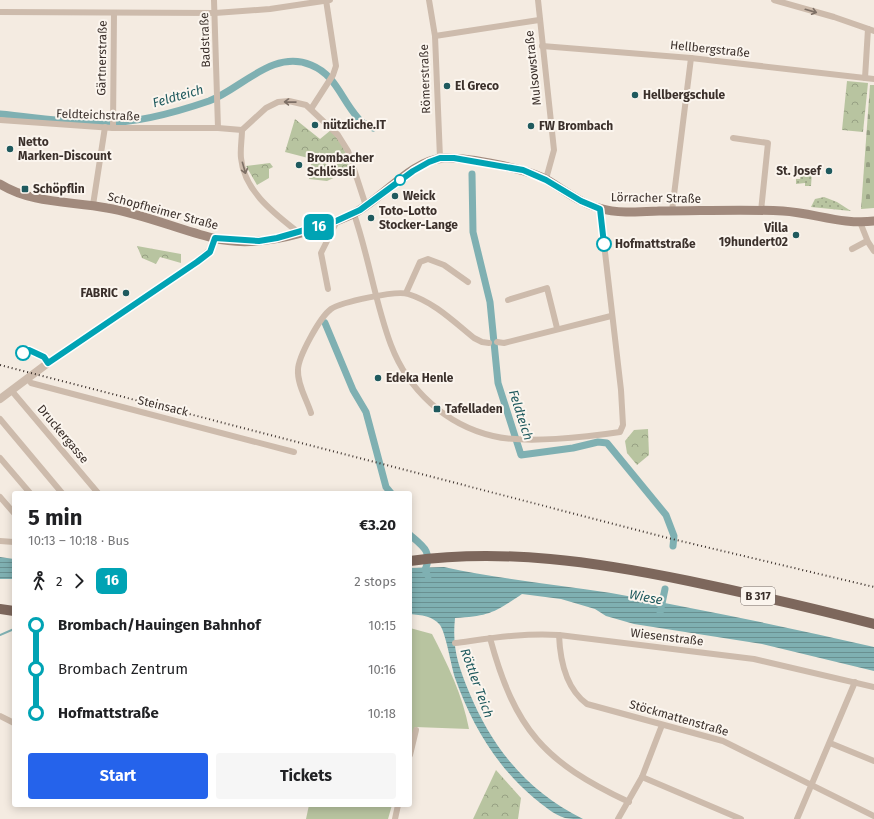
<!DOCTYPE html>
<html lang="en">
<head>
<meta charset="utf-8">
<style>
  body { margin:0; font-family:"Fira Sans",sans-serif; background:#f6f6f6; color:#202124; height:100vh; display:flex; flex-direction:column; font-size:15px; white-space:nowrap }
  * { box-sizing:border-box; margin:0 }
  p { font-size:13px; color:#757577 }
  .icon { flex:none; width:22px; height:22px; fill:none; stroke:currentColor; stroke-width:2; stroke-linecap:round; stroke-linejoin:round }
  .map { position:relative; flex:1; overflow:hidden }
  .details { position:absolute; left:12px; top:491px; width:400px; height:316px; display:flex; flex-direction:column; background:#fff; border-radius:4px; box-shadow:0 2px 10px #0003 }
  .details>* { flex:none }
  .badge { padding:0 8px; border-radius:6px; font-size:14px; line-height:26px }
  .map>.badge { position:absolute; translate:-50% -50%; box-shadow:0 0 0 2px #fff }
  .legs { display:flex; align-items:center; gap:6px; height:44px; padding:0 16px; font-size:13px }
  .legs p { margin-inline-start:auto }
  .summary { display:flex; align-items:center; justify-content:space-between; height:68px; padding:0 16px }
  h1 { font-size:22px; font-weight:700; line-height:30px }
  .cta { display:flex; gap:8px; margin-top:auto; padding:8px 16px }
  .cta a { flex:1; height:46px; border-radius:4px; background:#2563eb; color:#fff; font-size:16px; font-weight:700; line-height:46px; text-align:center }
  .cta a+a { background:#f6f6f6; color:#202124 }
  ul { padding:0 16px; list-style:none }
  li { display:flex; align-items:center; gap:14px; height:44px; font-size:15px }
  li i { display:grid; place-items:center; width:6px; height:100%; margin:0 5px; background:currentColor }
  li i::after { content:''; width:10px; height:10px; margin:-5px; border:3px solid; border-radius:50%; background:#fff }
  li p { margin-inline-start:auto }
  li:first-child i { background:linear-gradient(#0000 50%,currentColor 0) }
  li:last-child i { background:linear-gradient(currentColor 50%,#0000 0) }
  .map>svg:first-child { display:block }
  .grass { fill:url(#grass-dots) }
  .cemetery { fill:url(#cemetery-stones) }
  .park { fill:url(#park-crowns) }
  .pitch { fill:#b8c4a0 }
  .water { fill:url(#water-rules) }
  .lines { fill:none; stroke-linecap:round; stroke-linejoin:round }
  .stream { stroke:#7fb0b2; stroke-width:2 }
  .canal { stroke:#7fb0b2; stroke-width:7 }
  .minor { stroke:#cdbbac; stroke-width:6 }
  .tertiary { stroke:#cdbbac; stroke-width:8 }
  .secondary { stroke:#a18a7d; stroke-width:9 }
  .primary { stroke:#7d675c; stroke-width:10 }
  .rail { stroke:#3b302b; stroke-width:2; stroke-dasharray:1 3; stroke-linecap:butt }
  .oneway { stroke:#7d6f65 }
  .line-1-casing { stroke:#fff; stroke-width:9 }
  .line-1 { stroke:#00a3b4; stroke-width:6 }
  .poi-dot { fill:#1f5a5e; stroke:#fbf5ee; stroke-width:1.5 }
  .stop-1-dot { fill:#fff; stroke:#00a3b4; stroke-width:2 }
  .labels { text-anchor:middle; dominant-baseline:central; stroke-width:4; stroke-linejoin:round; paint-order:stroke }
  .shield { fill:#fbf5ee; stroke:#756b66; stroke-width:1 }
  .shield-label { font-size:11px; font-weight:bold; fill:#3b302b }
  .street-label { font-size:12px; fill:#3b302b; stroke:#fbf5ee }
  .poi-label { font-size:12px; font-weight:bold; fill:#3b302b; stroke:#fbf5ee; text-anchor:start }
  .stop-label { font-size:12px; font-weight:bold; fill:#3b302b; stroke:#fbf5ee; text-anchor:start }
  .water-label { font-size:13px; font-style:italic; fill:#1f5a5e; stroke:#fbf5ee }
</style>
</head>
<body>
<div class="map">
<svg width="874" height="819" viewBox="0 0 874 819">
  <defs>
    <pattern id="grass-dots" width="8" height="8" patternUnits="userSpaceOnUse"><rect width="8" height="8" fill="#b8c4a0"/><path d="M2 2h.1M6 6h.1" fill="none" stroke="#97a083" stroke-width="1.8" stroke-linecap="round"/></pattern>
    <pattern id="cemetery-stones" width="16" height="16" patternUnits="userSpaceOnUse"><rect width="16" height="16" fill="#b8c4a0"/><path d="M2 7V4a2 2 0 0 1 4 0v3zM10 15v-3a2 2 0 0 1 4 0v3z" fill="#97a083"/></pattern>
    <pattern id="park-crowns" width="20" height="18" patternUnits="userSpaceOnUse"><rect width="20" height="18" fill="#b8c4a0"/><path d="M2 6a3 3 0 1 1 6 0M12 15a3 3 0 1 1 6 0" fill="none" stroke="#97a083"/></pattern>
    <pattern id="water-rules" width="6" height="5" patternUnits="userSpaceOnUse"><rect width="6" height="5" fill="#7fb0b2"/><path d="M0 2.5h6" fill="none" stroke="#699091"/></pattern>
  </defs>
  <rect width="100%" height="100%" fill="#f4ebe1"/>
  <g class="grass">
    <path d="M801,171L812,172L811,186H805V183L796,184V179H800Z"/>
    <path d="M824,197L837,202L851,211L811,207L815,199Z"/>
  </g>
  <path class="cemetery" d="M870,85H874V208L861,209Z"/>
  <g class="park">
    <path d="M847,81L868,83L863,132L842,130Z"/>
    <path d="M295,119L320,139L331,130L342,145L353,169L327,181L309,179L312,159L285,152Z"/>
    <path d="M270,163L273,167L269,169V178L257,185L246,166Z"/>
    <path d="M137,246L181,254V263L160,257L156,264L142,258Z"/>
    <path d="M648,429L649,455L637,465L627,453L625,441L634,430Z"/>
    <path d="M496,770L521,798L518,819H473Z"/>
  </g>
  <g class="pitch">
    <path d="M410,628L432,634C447,663 463,696 469,729L415,727L410,744Z"/>
    <path d="M309,805H392L388,819H306Z"/>
  </g>
  <g class="water">
    <path d="M0,557L14,559V579H0Z"/>
    <path d="M444,567C499,579 555,584 611,593C699,609 787,627 874,647V671L762,644L634,624L606,616L595,609L561,599L522,594C494,613 489,616 455,618C452,648 458,665 469,692C492,748 528,792 583,819C577,819 570,819 565,818C554,815 543,805 534,798C496,766 472,725 455,678C451,665 446,634 440,625C433,616 421,615 410,614V568Z"/>
  </g>
  <g class="lines">
    <path class="stream" d="M0,635L14,629"/>
    <g class="canal">
      <path d="M0,114C34,117 69,123 103,123C136,123 177,112 209,101C241,89 273,49 311,65C336,75 341,99 358,118C361,123 368,125 373,128"/>
      <path d="M472,174L473,232L490,302L498,383L521,455L573,448L598,442L607,443L666,515L674,536L673,546"/>
      <path d="M325,323L353,390L366,412L386,487L391,493"/>
      <path d="M410,535C423,546 433,552 425,570L428,576"/>
      <path d="M660,613L665,589"/>
    </g>
    <g class="minor">
      <path d="M214,0L218,128"/>
      <path d="M429,0L435,36L440,158"/>
      <path d="M538,0L554,150L546,179"/>
      <path d="M774,0L834,17L874,31"/>
      <path d="M0,12L215,13L270,9L330,0"/>
      <path d="M435,36L539,20"/>
      <path d="M542,46L691,58L874,79"/>
      <path d="M865,78L868,29"/>
      <path d="M311,109L333,75L336,66L326,0"/>
      <path d="M0,120L113,128H218L242,130"/>
      <path d="M113,128L114,13"/>
      <path d="M733,138L768,143L761,211"/>
      <path d="M93,205L105,127"/>
      <path d="M672,211L691,58"/>
      <path d="M354,214C369,257 375,303 391,345C408,390 446,425 493,436C525,444 587,437 620,432L623,425L621,390L600,209"/>
      <path d="M860,222L868,242L874,251"/>
      <path d="M298,232C274,213 244,191 241,158C240,149 242,139 242,130L266,108L278,102L289,101L306,105L338,135L348,151L366,206"/>
      <path d="M852,249L867,241"/>
      <path d="M328,289L321,253L337,221"/>
      <path d="M406,293L420,262L428,259L444,265L468,282"/>
      <path d="M508,300L547,288L557,328"/>
      <path d="M497,342L504,343L611,316"/>
      <path d="M27,378L31,383L294,452"/>
      <path d="M11,390L98,493"/>
      <path d="M311,413C307,400 297,384 298,370C298,357 320,317 331,309C341,302 397,290 408,294C434,302 453,321 474,338L482,342L489,343"/>
      <path d="M0,419L62,493"/>
      <path d="M0,458L30,493"/>
      <path d="M0,497L14,513"/>
      <path d="M0,541L14,542"/>
      <path d="M559,635C560,660 565,688 587,704L723,741L874,816"/>
      <path d="M490,638C515,730 544,762 629,802"/>
      <path d="M455,643C493,638 521,633 559,635L754,659L874,687"/>
      <path d="M0,716L14,723"/>
      <path d="M830,743L874,761"/>
      <path d="M410,755L416,730"/>
      <path d="M642,777L741,819"/>
      <path d="M395,819L398,805"/>
      <path d="M618,819L642,777L662,725"/>
      <path d="M797,819L855,682"/>
    </g>
    <path class="tertiary" d="M0,399L48,363L197,262L210,251L215,238"/>
    <path class="secondary" d="M0,184C32,204 71,201 107,208C143,214 177,229 213,238C257,249 310,233 351,215C381,201 410,160 444,158C467,157 528,169 547,180C564,190 580,203 599,208C618,214 640,212 659,211C700,211 742,209 783,211C814,213 843,225 874,221"/>
    <g class="primary">
      <path d="M410,561C504,548 597,562 689,581C751,594 813,608 874,624"/>
      <path d="M0,609L14,611"/>
    </g>
    <path class="rail" d="M0,365L668,538L874,587"/>
  </g>
  <defs><path id="oneway-shaft" d="M-6 0H5M1.5-3L5.5 0L1.5 3" fill="none" stroke-width="1.6" stroke-linecap="round" stroke-linejoin="round"/></defs>
  <g class="oneway">
    <use href="#oneway-shaft" transform="translate(811 11) rotate(16)"/>
    <use href="#oneway-shaft" transform="translate(290 102) rotate(-179)"/>
    <use href="#oneway-shaft" transform="translate(244 168) rotate(74)"/>
  </g>
  <g class="lines">
    <g class="line-1-casing">
      <path id="line-1" d="M23,353L29,350L44,357L48,363L197,262L210,252L215,238L259,241L277,238L336,221L360,210L413,171L429,162L440,158H454L523,170L546,180L581,201L600,209L604,244"/>
    </g>
    <use href="#line-1" class="line-1"/>
  </g>
  <g class="poi-dot">
    <circle cx="447" cy="86" r="4"/>
    <circle cx="635" cy="95" r="4"/>
    <circle cx="315" cy="125" r="4"/>
    <circle cx="531" cy="126" r="4"/>
    <circle cx="10" cy="149" r="4"/>
    <circle cx="299" cy="165" r="4"/>
    <circle cx="829" cy="171" r="4"/>
    <rect x="21" y="185" width="8" height="8" rx="2"/>
    <circle cx="395" cy="196" r="4"/>
    <circle cx="371" cy="218" r="4"/>
    <circle cx="796" cy="235" r="4"/>
    <circle cx="126" cy="293" r="4"/>
    <circle cx="378" cy="378" r="4"/>
    <rect x="433" y="405" width="8" height="8" rx="2"/>
  </g>
  <g class="stop-1-dot">
    <circle cx="400" cy="180" r="5"/>
    <circle cx="604" cy="244" r="7"/>
    <circle cx="23" cy="353" r="7"/>
  </g>
  <g class="labels">
    <rect class="shield" x="741" y="587" width="34" height="18" rx="3"/>
    <g class="shield-label">
      <text x="758" y="596">B 317</text>
    </g>
    <g class="street-label">
      <text transform="translate(205 40) rotate(-92)">Badstraße</text>
      <text transform="translate(710 49) rotate(6)">Hellbergstraße</text>
      <text transform="translate(102 58) rotate(-89)">Gärtnerstraße</text>
      <text transform="translate(533 68) rotate(-96)">Mulsowstraße</text>
      <text transform="translate(425 79) rotate(-92)">Römerstraße</text>
      <text transform="translate(98 115) rotate(2)">Feldteichstraße</text>
      <text transform="translate(656 198) rotate(1)">Lörracher Straße</text>
      <text transform="translate(163 211) rotate(15)">Schopfheimer Straße</text>
      <text transform="translate(163 406) rotate(14)">Steinsack</text>
      <text transform="translate(63 434) rotate(50)">Druckergasse</text>
      <text transform="translate(667 637) rotate(7)">Wiesenstraße</text>
      <text transform="translate(679 718) rotate(16)">Stöckmattenstraße</text>
    </g>
    <g class="poi-label">
      <text x="455" y="86">El Greco</text>
      <text x="643" y="95">Hellbergschule</text>
      <text x="323" y="125">nützliche.IT</text>
      <text x="539" y="126">FW Brombach</text>
      <text x="18" y="142">Netto<tspan x="18" dy="14">Marken-Discount</tspan></text>
      <text x="307" y="158">Brombacher<tspan x="307" dy="14">Schlössli</tspan></text>
      <text x="821" y="171" text-anchor="end">St. Josef</text>
      <text x="33" y="189">Schöpflin</text>
      <text x="403" y="196">Weick</text>
      <text x="379" y="211">Toto-Lotto<tspan x="379" dy="14">Stocker-Lange</tspan></text>
      <text x="788" y="228" text-anchor="end">Villa<tspan x="788" dy="14">19hundert02</tspan></text>
      <text x="118" y="293" text-anchor="end">FABRIC</text>
      <text x="386" y="378">Edeka Henle</text>
      <text x="445" y="409">Tafelladen</text>
    </g>
    <g class="stop-label">
      <text x="615" y="244">Hofmattstraße</text>
    </g>
    <g class="water-label">
      <text transform="translate(178 96) rotate(-16)">Feldteich</text>
      <text transform="translate(521 415) rotate(72)">Feldteich</text>
      <text transform="translate(646 597) rotate(11)">Wiese</text>
      <text transform="translate(477 683) rotate(70)">Röttler Teich</text>
    </g>
  </g>
</svg>
<b class="badge" style="left:319px;top:227px;background:#00a3b4;color:#fff">16</b>
<section class="details">
<div class="summary"><div><h1>5 min</h1><p>10:13 – 10:18 · Bus</p></div><b>€3.20</b></div>
<div class="legs"><svg class="icon" aria-label="walk" viewBox="0 0 24 24"><circle cx="13" cy="4" r="2"/><path d="M13 8l-2 6 4 7M11 14l-3 7M7 12l3-4h3l4 4"/></svg>2<svg class="icon" aria-label="forward" viewBox="0 0 24 24"><path d="M9 5l7 7-7 7"/></svg><b class="badge" style="background:#00a3b4;color:#fff">16</b><p>2 stops</p></div>
<ul>
<li><i style="color:#00a3b4"></i><b>Brombach/Hauingen Bahnhof</b><p>10:15</p></li>
<li><i style="color:#00a3b4"></i><span>Brombach Zentrum</span><p>10:16</p></li>
<li><i style="color:#00a3b4"></i><b>Hofmattstraße</b><p>10:18</p></li>
</ul>
<div class="cta"><a>Start</a><a>Tickets</a></div>
</section>
</div>
</body>
</html>
